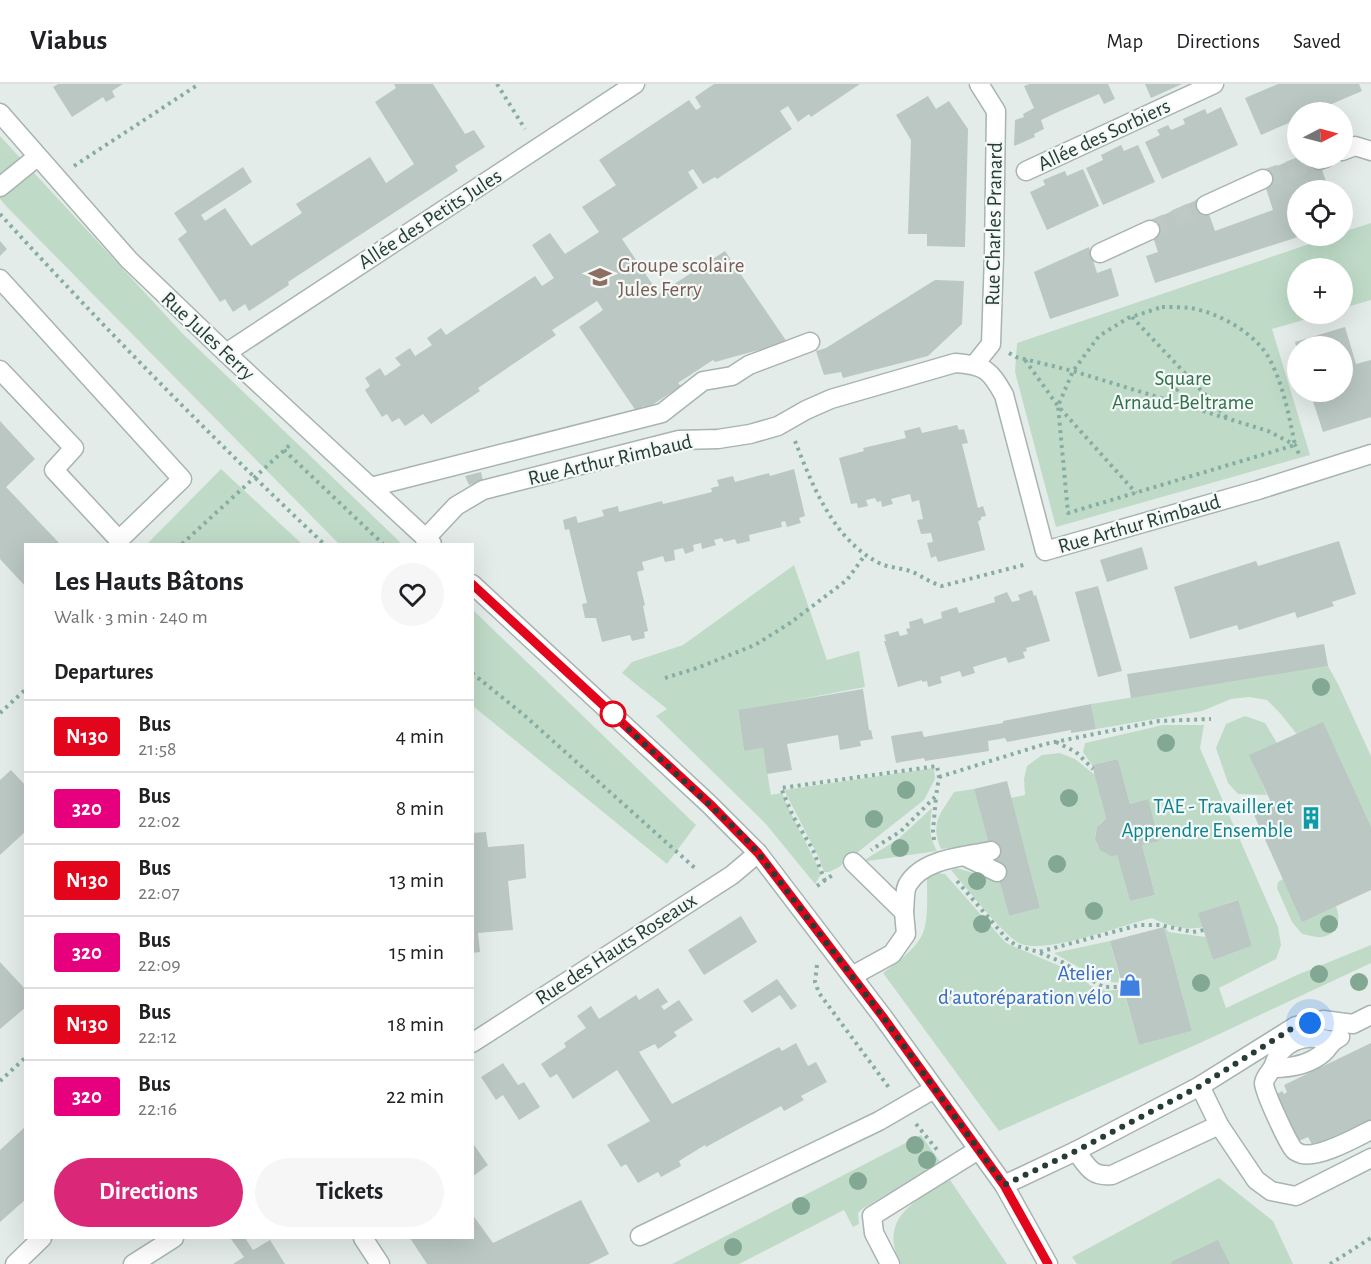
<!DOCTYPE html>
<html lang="en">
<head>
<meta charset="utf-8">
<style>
  body { margin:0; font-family:"Alegreya Sans",sans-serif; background:#f6f6f6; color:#202124; height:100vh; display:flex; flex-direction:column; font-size:22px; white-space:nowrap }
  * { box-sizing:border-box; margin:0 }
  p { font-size:20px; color:#757577 }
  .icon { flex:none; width:33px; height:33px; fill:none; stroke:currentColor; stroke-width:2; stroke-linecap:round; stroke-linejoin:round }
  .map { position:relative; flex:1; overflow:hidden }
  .details { position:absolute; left:24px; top:459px; width:450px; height:696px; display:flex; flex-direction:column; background:#fff; border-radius:0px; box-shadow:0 6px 24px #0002 }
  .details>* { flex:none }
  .badge { padding:0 12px; border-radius:4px; font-size:21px; line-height:39px }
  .needle { width:39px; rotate:84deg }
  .buttons { position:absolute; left:1287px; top:18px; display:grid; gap:12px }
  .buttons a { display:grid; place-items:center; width:66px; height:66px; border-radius:50%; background:#fff; box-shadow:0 6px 24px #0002; font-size:30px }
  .you { position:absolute; width:30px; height:30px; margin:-15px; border:4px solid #fff; border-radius:50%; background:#1a73e8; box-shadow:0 0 0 9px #1a73e833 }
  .map>.badge { position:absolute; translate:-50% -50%; box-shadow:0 0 0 3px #fff }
  h2 { padding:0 30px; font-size:22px; line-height:54px }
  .round { display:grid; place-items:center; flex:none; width:63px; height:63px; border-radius:32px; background:#f6f6f6 }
  .summary { display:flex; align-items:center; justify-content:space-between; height:102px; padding:0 30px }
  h1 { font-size:28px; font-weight:700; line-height:45px }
  .button { display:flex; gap:12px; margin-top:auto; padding:12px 30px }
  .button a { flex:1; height:69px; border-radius:36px; background:#db2777; color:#fff; font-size:24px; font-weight:700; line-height:69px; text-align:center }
  .button a+a { background:#f6f6f6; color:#202124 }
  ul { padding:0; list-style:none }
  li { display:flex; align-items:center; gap:18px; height:72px; padding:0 30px; border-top:2px solid #e0e0e0 }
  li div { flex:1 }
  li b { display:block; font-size:22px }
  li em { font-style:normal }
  li .badge { min-width:66px; font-weight:700; text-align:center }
  header { display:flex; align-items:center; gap:36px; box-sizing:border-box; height:84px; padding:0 30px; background:#fff; border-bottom:2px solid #e0e0e0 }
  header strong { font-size:28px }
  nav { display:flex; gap:33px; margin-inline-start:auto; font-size:21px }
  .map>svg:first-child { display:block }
  .green { fill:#bfdbc8 }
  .building { fill:#bac7c2 }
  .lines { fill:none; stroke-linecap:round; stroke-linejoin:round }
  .minor-tunnel { stroke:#bec9c5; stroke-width:18; stroke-dasharray:18 9; stroke-linecap:butt }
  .minor-casing { stroke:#a7b4b0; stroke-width:21 }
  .path { stroke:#87ada3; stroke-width:4; stroke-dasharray:3 4.5; stroke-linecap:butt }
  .minor { stroke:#fff; stroke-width:18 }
  .tree { fill:#82a893 }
  .line-casing { stroke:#fff; stroke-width:14 }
  .line { stroke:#e3051c; stroke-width:9 }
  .walk { stroke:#253c37; stroke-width:6; stroke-dasharray:0 10.8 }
  .stop-dot { fill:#fff; stroke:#e3051c; stroke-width:3 }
  .labels { text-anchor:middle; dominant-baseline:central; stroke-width:4.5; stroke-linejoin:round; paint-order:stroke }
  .street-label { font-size:21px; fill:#253c37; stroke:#f4f9f7 }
  .education-label { font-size:21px; fill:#785e54; stroke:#f4f9f7; text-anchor:start }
  .park-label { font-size:21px; fill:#32704d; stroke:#f4f9f7 }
  .culture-label { font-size:21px; fill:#0d838f; stroke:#f4f9f7; text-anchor:end }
  .shop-label { font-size:21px; fill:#366cbe; stroke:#f4f9f7; text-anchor:end }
</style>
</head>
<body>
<header>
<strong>Viabus</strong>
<nav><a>Map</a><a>Directions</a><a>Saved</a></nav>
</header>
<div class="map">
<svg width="1371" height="1180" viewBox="0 0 1371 1180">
  <rect width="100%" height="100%" fill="#e4ece9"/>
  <g class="green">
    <path d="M0,52L183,250L400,458L398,460H339L7,123L0,115Z"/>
    <path d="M1371,139V216L1343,224L1342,184H1298V230H1324L1272,245L1310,371L1056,443L1015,288L1017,259L1333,152H1342L1343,148Z"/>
    <path d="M221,385L302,460H147Z"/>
    <path d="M794,481L827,576L859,567L865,603L738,627L744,667L763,664L771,711L782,709C793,737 809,762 821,790L815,800L765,739L656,632L667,625L622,589L632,578L683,561Z"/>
    <path d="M473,526L696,741L667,780L473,622Z"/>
    <path d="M1328,582L1338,600L1371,672V743L1279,628L1267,616L1249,613L1231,615L1202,627L1096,645L1091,620Z"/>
    <path d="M1245,632L1265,639L1277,659L1250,671L1267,711L1238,710L1228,699L1216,664L1226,640Z"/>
    <path d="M1163,641H1204L1200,664L1206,678L1278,843L1281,861L1276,875L1219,904L1226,924L1297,891L1371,861V879L1200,959L999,1047L883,889C896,879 913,867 921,853C929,840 927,810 927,795L936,789L945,790L1006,859L1076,889L1091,902L1106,907L1123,905L1139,961L1192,947L1164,843L1169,848L1206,853L1213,876L1252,862L1237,816L1199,829L1203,843C1185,847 1169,842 1152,834C1121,841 1050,870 1021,860C1004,853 966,803 951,786L956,784L999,796L1009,832L1040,824L1011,714L1025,711L1024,695L1027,682L1042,671L1060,669L1075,675L1095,691L1106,734C1088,746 1094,772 1117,771L1130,817L1155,811L1142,761L1148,715L1130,720L1118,675L1092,681L1083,668L1085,659Z"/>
    <path d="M934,684L935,695L924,716L839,783L829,788H824L819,774L784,706Z"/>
    <path d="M974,705L990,761L941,765C930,738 940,731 954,708Z"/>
    <path d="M932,724C930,740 928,752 937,767L861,778L897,756Z"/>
    <path d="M1283,795L1336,822C1341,835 1339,850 1322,853C1317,854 1308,851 1302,850L1292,838L1277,804L1278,798Z"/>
    <path d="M1110,857L1121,899L1102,897L1054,869Z"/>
    <path d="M921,1051L941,1079L862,1125L858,1129L859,1140L853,1143L844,1126L739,1180H672Z"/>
    <path d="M1219,1094L1273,1137L1293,1180H1077L1072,1173Z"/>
    <path d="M950,1096L1007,1180H901C877,1134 916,1116 950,1096Z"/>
  </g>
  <g class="building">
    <path d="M58,0H123L112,7L115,13L106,18L103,13L72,33L53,3Z"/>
    <path d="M394,0H433L465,50L474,46L485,63L455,82L458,87L288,198L289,201L249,227L245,220L233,228L225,215L220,218L178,155L187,148L174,129L243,83L252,98L201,131L205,137L225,124L251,162L302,129L296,120L370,73L386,99L414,80L375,18L396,4Z"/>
    <path d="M714,0H860L811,33L809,30L798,38L788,22L780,27L792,45L717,95L715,93L703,100L693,85L688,88L698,104L622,155L659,210L725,167L787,258L715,278L713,276L678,299L681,302L646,325L644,322L636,327L579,243L603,226L597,217L552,246L556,251L478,304L480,307L431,340L423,330L405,342L399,334L392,338L387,330L382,333L365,306L370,302L365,294L380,284L385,292L401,281L395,274L410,264L415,272L432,261L427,254L441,244L446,251L535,192L542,202L554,194L532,161L550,149L565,170L599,148L582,123L616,101L599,76L689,16L696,26L701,23L695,13Z"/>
    <path d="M1029,0H1108L1115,15L1104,20L1099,10L1060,27L1041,36L1044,45L1034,50L1035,53L1014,62L1015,36L1024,33L1023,30L1034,24L1024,2Z"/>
    <path d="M1145,0H1182L1151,14Z"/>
    <path d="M1278,0H1359L1362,7L1313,28H1298V35L1261,51L1245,14Z"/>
    <path d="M928,12L936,25L949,17L968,45L965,163L927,162V150H908L911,56L896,31Z"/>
    <path d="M1221,23L1238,61L1162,95L1145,58L1160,51L1157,46L1168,41L1171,46L1185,40L1183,35L1205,25L1207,30Z"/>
    <path d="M1121,61L1124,67L1138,61L1155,98L1103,121L1086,84L1103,76L1101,71Z"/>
    <path d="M1298,73L1318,74L1329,106H1298V153L1155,199L1146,172L1158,168L1148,138L1203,113L1215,147L1273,126L1261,89Z"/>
    <path d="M1083,85L1099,122L1047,146L1030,108L1045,101L1043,96L1065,87L1067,92Z"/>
    <path d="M0,157L7,165L0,172Z"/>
    <path d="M1089,163L1097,189L1111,184L1119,212L1050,235L1034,188Z"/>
    <path d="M935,196L964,197L962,240L928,272L843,294L841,288L824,291L816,267L826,264Z"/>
    <path d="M1345,243L1356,280L1371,276V333L1323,348L1310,308H1342V262H1296L1295,258Z"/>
    <path d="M0,337L35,375L6,403L60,460H26V503L0,475Z"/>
    <path d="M957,341L959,346L964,345L968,359L962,360L978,424L983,422L986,432L981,433V436L978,437L985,466L938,478L936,472L931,474L927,459L933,458L931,449L921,450L917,436L923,435L919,416L912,418L910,410L891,415L893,420L882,423L881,417L877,418L875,414L866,416L868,422L858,424L857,419L851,420L839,374L864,367L863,364L906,354L904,347L920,343L922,349Z"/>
    <path d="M794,385L805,432L799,434L801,439L787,443L785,437L781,438L782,443L749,451L750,457L737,460L735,455L724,458L722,454L714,456L716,461L702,465L701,459L693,461L694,467L685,470L683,464L674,466L675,476L665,478L663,472L642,478L644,486L637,488L645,521L643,522L648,547L644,548L645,554L632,557L630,551L602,558L596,534H585L582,520L587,519L569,445L565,446L563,436L576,432L578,439L604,432L602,426L618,422L619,428L662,417L663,420L712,408L711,404L719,402L717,396L733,392L735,398L769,389L770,392Z"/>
    <path d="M481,388L483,397L469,401L465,392Z"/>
    <path d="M1339,457L1356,510L1332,518L1334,522L1297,534L1295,528L1239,546L1237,541L1190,555L1174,503L1256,477L1258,482Z"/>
    <path d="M1142,463L1148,485L1107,498L1100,476Z"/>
    <path d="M1098,502L1122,587L1098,593L1075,508Z"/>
    <path d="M1032,506L1034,512L1036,511L1050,557L1026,564L1027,567L1023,568L1025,574L1008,579L1006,573L973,583L975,589L962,593L960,587L940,593L942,599L928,603L927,597L922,598V596L898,603L884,557H886L884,551L898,547L900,552L908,550L906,545L910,544L909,538L922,534L924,540L942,534L941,528L957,523L959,529L995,518L994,513L1007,508L1012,518L1020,516L1018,511Z"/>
    <path d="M1324,560L1328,582L1131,614L1127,590Z"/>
    <path d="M863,605L869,646H871L873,655L860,657L861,662L840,666L838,651L787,660L792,686L767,690L763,664L744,667L738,626Z"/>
    <path d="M1091,620L1096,645L1071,649V646L1007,658L1005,654L988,657L989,667L925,677L924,674L896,679L891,652L922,647L924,653L1003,639V637Z"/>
    <path d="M1323,638L1371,743V806L1302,838L1251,724L1270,716L1249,671Z"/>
    <path d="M1118,675L1130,720L1148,715L1159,757L1142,761L1155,811L1130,817L1117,771L1111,772L1100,766L1095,755L1097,743L1106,734L1092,681Z"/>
    <path d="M11,686L26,702V747L0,771V696Z"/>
    <path d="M1007,697L1040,824L1009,832L974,705Z"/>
    <path d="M486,748L488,763L524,760L526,794L508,797L513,846L478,849L480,868L472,869V749Z"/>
    <path d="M1238,816L1252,862L1213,876L1198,829Z"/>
    <path d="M741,832L757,858L704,891L688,866Z"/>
    <path d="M1164,843L1192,947L1139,961L1110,857Z"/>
    <path d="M0,878L26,906V923L0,945Z"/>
    <path d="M777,895L797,922L791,926L780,911L752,929L743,917Z"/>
    <path d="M658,904L668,918L661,922L664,926L679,916L693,936L674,948L677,952L658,965L655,960L639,968L672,1020L779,963L782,967L796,959L808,982L816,978L827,998L801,1012L804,1016L784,1027L781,1022L706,1063L705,1061L679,1077L681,1082L661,1093L658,1088L638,1099L626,1080L621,1083L607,1061L650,1037L617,986L573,1015L557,990L550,994L541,980L566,963L564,959L586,944L577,932L591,922L599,935L636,911L639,916Z"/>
    <path d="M1371,959V1037L1314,1064L1308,1053L1299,1057L1294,1047L1288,1049L1275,1014L1278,1012L1277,1010L1282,1007L1284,1010L1287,1008L1284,1001Z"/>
    <path d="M503,979L518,1001L524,998L540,1023L519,1036L503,1011L496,1016L481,993Z"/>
    <path d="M26,1042V1115L0,1138V1066Z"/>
    <path d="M472,1058L488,1081L472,1093Z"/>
    <path d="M581,1116L609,1170L589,1180H427L410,1154H472V1130L493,1159Z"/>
    <path d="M233,1154H245L253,1166L270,1156L285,1180H233L244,1173L231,1155Z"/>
    <path d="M1218,1156L1230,1180H1172L1171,1178Z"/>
  </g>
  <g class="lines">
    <g class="minor-tunnel">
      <path d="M1263,95L1319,76"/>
      <path d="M1150,146L1206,121"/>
    </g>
    <g class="minor-casing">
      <g id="minor">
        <path d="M0,29L129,176L226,269L432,460"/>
        <path d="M1342,67L1355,62L1371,67"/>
        <path d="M1319,76L1325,74"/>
        <path d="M1026,87L1214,0"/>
        <path d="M0,103L37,73"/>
        <path d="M1206,121L1263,95"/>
        <path d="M1100,169L1150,146"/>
        <path d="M0,195L182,395L119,456L54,386L74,364L0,286"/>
        <path d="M226,269L635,0"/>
        <path d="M975,280L991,260L994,171L996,27L979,0"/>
        <path d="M371,403L662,329L703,297L732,292L749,281L810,258"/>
        <path d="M425,455L456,422L483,406L679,356L718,355L750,350L778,342L806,326L831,315L955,279C985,281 990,286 1004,311L1045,467L1258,406L1371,370"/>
        <path d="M472,500L709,720L758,769L883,933L1004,1101L1048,1180"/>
        <path d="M966,773L997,788"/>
        <path d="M904,828C905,820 904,806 908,800C924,774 964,773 991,767"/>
        <path d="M852,892L892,870L906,850L904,828L853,778"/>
        <path d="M1332,957C1312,951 1291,953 1278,971C1276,975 1275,979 1273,983C1270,989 1265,992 1264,999C1264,1008 1288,1059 1294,1066C1296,1068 1299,1069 1302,1070C1320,1074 1355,1054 1371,1046"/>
        <path d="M472,959L732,791L758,769"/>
        <path d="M1273,984C1290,984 1309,981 1323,969C1330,963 1329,958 1340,953"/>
        <path d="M1200,1002L1219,1041"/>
        <path d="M1076,1067C1088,1083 1091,1093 1112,1091L1219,1041L1256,1096L1271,1107L1296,1112L1371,1074"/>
        <path d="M1004,1101L1076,1067L1200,1002L1296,942L1323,936L1353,940L1371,931"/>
        <path d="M640,1152L879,1037L934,1005"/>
        <path d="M363,1154L380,1180"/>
        <path d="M15,1180L42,1154"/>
        <path d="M133,1180L174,1154"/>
        <path d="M890,1180L874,1149L872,1132L978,1066"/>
      </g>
    </g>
    <g class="path">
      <path d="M497,0L525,45"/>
      <path d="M74,82L199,0"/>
      <path d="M0,130C104,244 212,354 324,460"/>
      <path d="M1162,223C1171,223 1181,223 1190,224C1218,228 1257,250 1270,276C1284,303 1289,332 1295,361L1068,429L1058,322L1073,287L1099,252L1128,234Z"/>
      <path d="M1132,233L1228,335"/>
      <path d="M1009,269L1016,273L1073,287L1268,347L1295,361L1299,370"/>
      <path d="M1025,276L1058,322L1136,409"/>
      <path d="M1164,316L1191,295"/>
      <path d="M795,357C813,403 834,457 881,480C891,484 903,484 913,488C923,493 931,499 942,502L1027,480"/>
      <path d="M284,366L383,460"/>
      <path d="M182,460L292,359"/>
      <path d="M472,589L524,631L697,786"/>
      <path d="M665,594L697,584L755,561L790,539L847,496L865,471"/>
      <path d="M0,629L26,605"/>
      <path d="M1056,658L1076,668L1093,685"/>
      <path d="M939,693L1045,660L1159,637L1211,635"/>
      <path d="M934,756L933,747L936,713"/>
      <path d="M825,797L813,766L793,732L781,704L937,682L939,693L936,712L901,747L871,766"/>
      <path d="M957,797L1006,854L1017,862L1039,868L1139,841H1160L1193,848L1204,846"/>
      <path d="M817,802L834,790"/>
      <path d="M1040,869L1062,878L1103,903H1122"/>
      <path d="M817,881L815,898L819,909L890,1005"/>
      <path d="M0,997L26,973"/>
      <path d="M916,1040L938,1067"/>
      <path d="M1330,1180L1371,1154"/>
    </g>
    <use href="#minor" class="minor"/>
  </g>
  <g class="tree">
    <circle cx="1321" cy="603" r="9"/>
    <circle cx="1166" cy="659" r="9"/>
    <circle cx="906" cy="706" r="9"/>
    <circle cx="1069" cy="714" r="9"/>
    <circle cx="874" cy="735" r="9"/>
    <circle cx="900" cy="764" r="9"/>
    <circle cx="1057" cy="780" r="9"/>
    <circle cx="977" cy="797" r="9"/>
    <circle cx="1094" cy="827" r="9"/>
    <circle cx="982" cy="840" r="9"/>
    <circle cx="1329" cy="840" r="9"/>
    <circle cx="1319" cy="890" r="9"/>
    <circle cx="1359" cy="898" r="9"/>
    <circle cx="1201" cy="899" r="9"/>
    <circle cx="915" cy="1061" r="9"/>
    <circle cx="927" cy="1076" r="9"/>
    <circle cx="858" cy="1097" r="9"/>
    <circle cx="801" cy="1122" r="9"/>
    <circle cx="733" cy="1163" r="9"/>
  </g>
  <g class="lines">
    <g class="line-casing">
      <path id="line" d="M472,500L710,720L758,769L883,933L1004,1101L1048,1180"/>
    </g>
    <use href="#line" class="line"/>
    <path class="walk" d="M613,630L609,627L743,752L758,769L883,933L1004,1101L1076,1067L1200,1002L1296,942L1310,939"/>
  </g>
  <defs>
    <g id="school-bare" transform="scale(1.8)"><path d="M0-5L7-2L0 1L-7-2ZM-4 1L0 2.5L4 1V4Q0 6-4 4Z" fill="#8d6e63" stroke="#f4f9f7" stroke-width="2.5" paint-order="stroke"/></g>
    <g id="building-bare" transform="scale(1.8)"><path d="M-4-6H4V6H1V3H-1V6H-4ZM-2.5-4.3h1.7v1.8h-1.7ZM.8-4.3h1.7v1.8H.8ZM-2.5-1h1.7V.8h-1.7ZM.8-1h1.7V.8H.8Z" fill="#0f9aa8" stroke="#f4f9f7" stroke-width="2.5" paint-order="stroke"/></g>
    <g id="shop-bare" transform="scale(1.8)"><path d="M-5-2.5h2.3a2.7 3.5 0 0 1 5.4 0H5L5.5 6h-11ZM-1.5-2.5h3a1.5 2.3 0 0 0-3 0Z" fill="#3f7fe0" stroke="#f4f9f7" stroke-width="2.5" paint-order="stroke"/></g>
  </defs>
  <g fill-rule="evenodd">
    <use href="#school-bare" x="600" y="193"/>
    <use href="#building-bare" x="1311" y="734"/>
    <use href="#shop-bare" x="1130" y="901"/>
  </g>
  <circle class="stop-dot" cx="613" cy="630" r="12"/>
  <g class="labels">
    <g class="street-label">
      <text transform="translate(1104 51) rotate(-25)">Allée des Sorbiers</text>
      <text transform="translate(430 135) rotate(-33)">Allée des Petits Jules</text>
      <text transform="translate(994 140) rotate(-89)">Rue Charles Pranard</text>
      <text transform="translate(208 252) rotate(43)">Rue Jules Ferry</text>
      <text transform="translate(610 376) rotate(-13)">Rue Arthur Rimbaud</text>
      <text transform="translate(1139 440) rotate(-16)">Rue Arthur Rimbaud</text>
      <text transform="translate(616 865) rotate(-33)">Rue des Hauts Roseaux</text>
    </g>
    <g class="education-label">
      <text x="618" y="181">Groupe scolaire<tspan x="618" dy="24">Jules Ferry</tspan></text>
    </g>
    <g class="park-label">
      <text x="1183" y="294">Square<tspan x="1183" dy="24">Arnaud-Beltrame</tspan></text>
    </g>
    <g class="culture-label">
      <text x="1293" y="722">TAE - Travailler et<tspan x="1293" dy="24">Apprendre Ensemble</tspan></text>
    </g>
    <g class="shop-label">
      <text x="1112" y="889">Atelier<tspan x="1112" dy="24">d'autoréparation vélo</tspan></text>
    </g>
  </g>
</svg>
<div class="buttons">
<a><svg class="needle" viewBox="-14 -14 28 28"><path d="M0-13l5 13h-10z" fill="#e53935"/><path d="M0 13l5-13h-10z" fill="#757577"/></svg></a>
<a><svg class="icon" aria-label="locate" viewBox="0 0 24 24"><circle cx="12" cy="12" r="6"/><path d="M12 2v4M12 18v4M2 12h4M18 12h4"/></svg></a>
<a>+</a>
<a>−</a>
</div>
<div class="you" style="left:1310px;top:939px"></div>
<section class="details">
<div class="summary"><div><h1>Les Hauts Bâtons</h1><p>Walk · 3 min · 240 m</p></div><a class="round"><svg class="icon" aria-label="heart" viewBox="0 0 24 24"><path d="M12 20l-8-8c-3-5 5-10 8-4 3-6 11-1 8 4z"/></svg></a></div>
<h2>Departures</h2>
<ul>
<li><span class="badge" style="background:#e3051c;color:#fff">N130</span><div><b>Bus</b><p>21:58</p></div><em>4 min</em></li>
<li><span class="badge" style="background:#e6007e;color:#fff">320</span><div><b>Bus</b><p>22:02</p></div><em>8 min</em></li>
<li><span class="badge" style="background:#e3051c;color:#fff">N130</span><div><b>Bus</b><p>22:07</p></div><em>13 min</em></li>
<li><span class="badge" style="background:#e6007e;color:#fff">320</span><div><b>Bus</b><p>22:09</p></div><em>15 min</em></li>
<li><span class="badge" style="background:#e3051c;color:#fff">N130</span><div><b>Bus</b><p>22:12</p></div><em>18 min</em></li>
<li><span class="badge" style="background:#e6007e;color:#fff">320</span><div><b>Bus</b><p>22:16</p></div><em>22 min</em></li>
</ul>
<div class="button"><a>Directions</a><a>Tickets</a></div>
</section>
</div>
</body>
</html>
